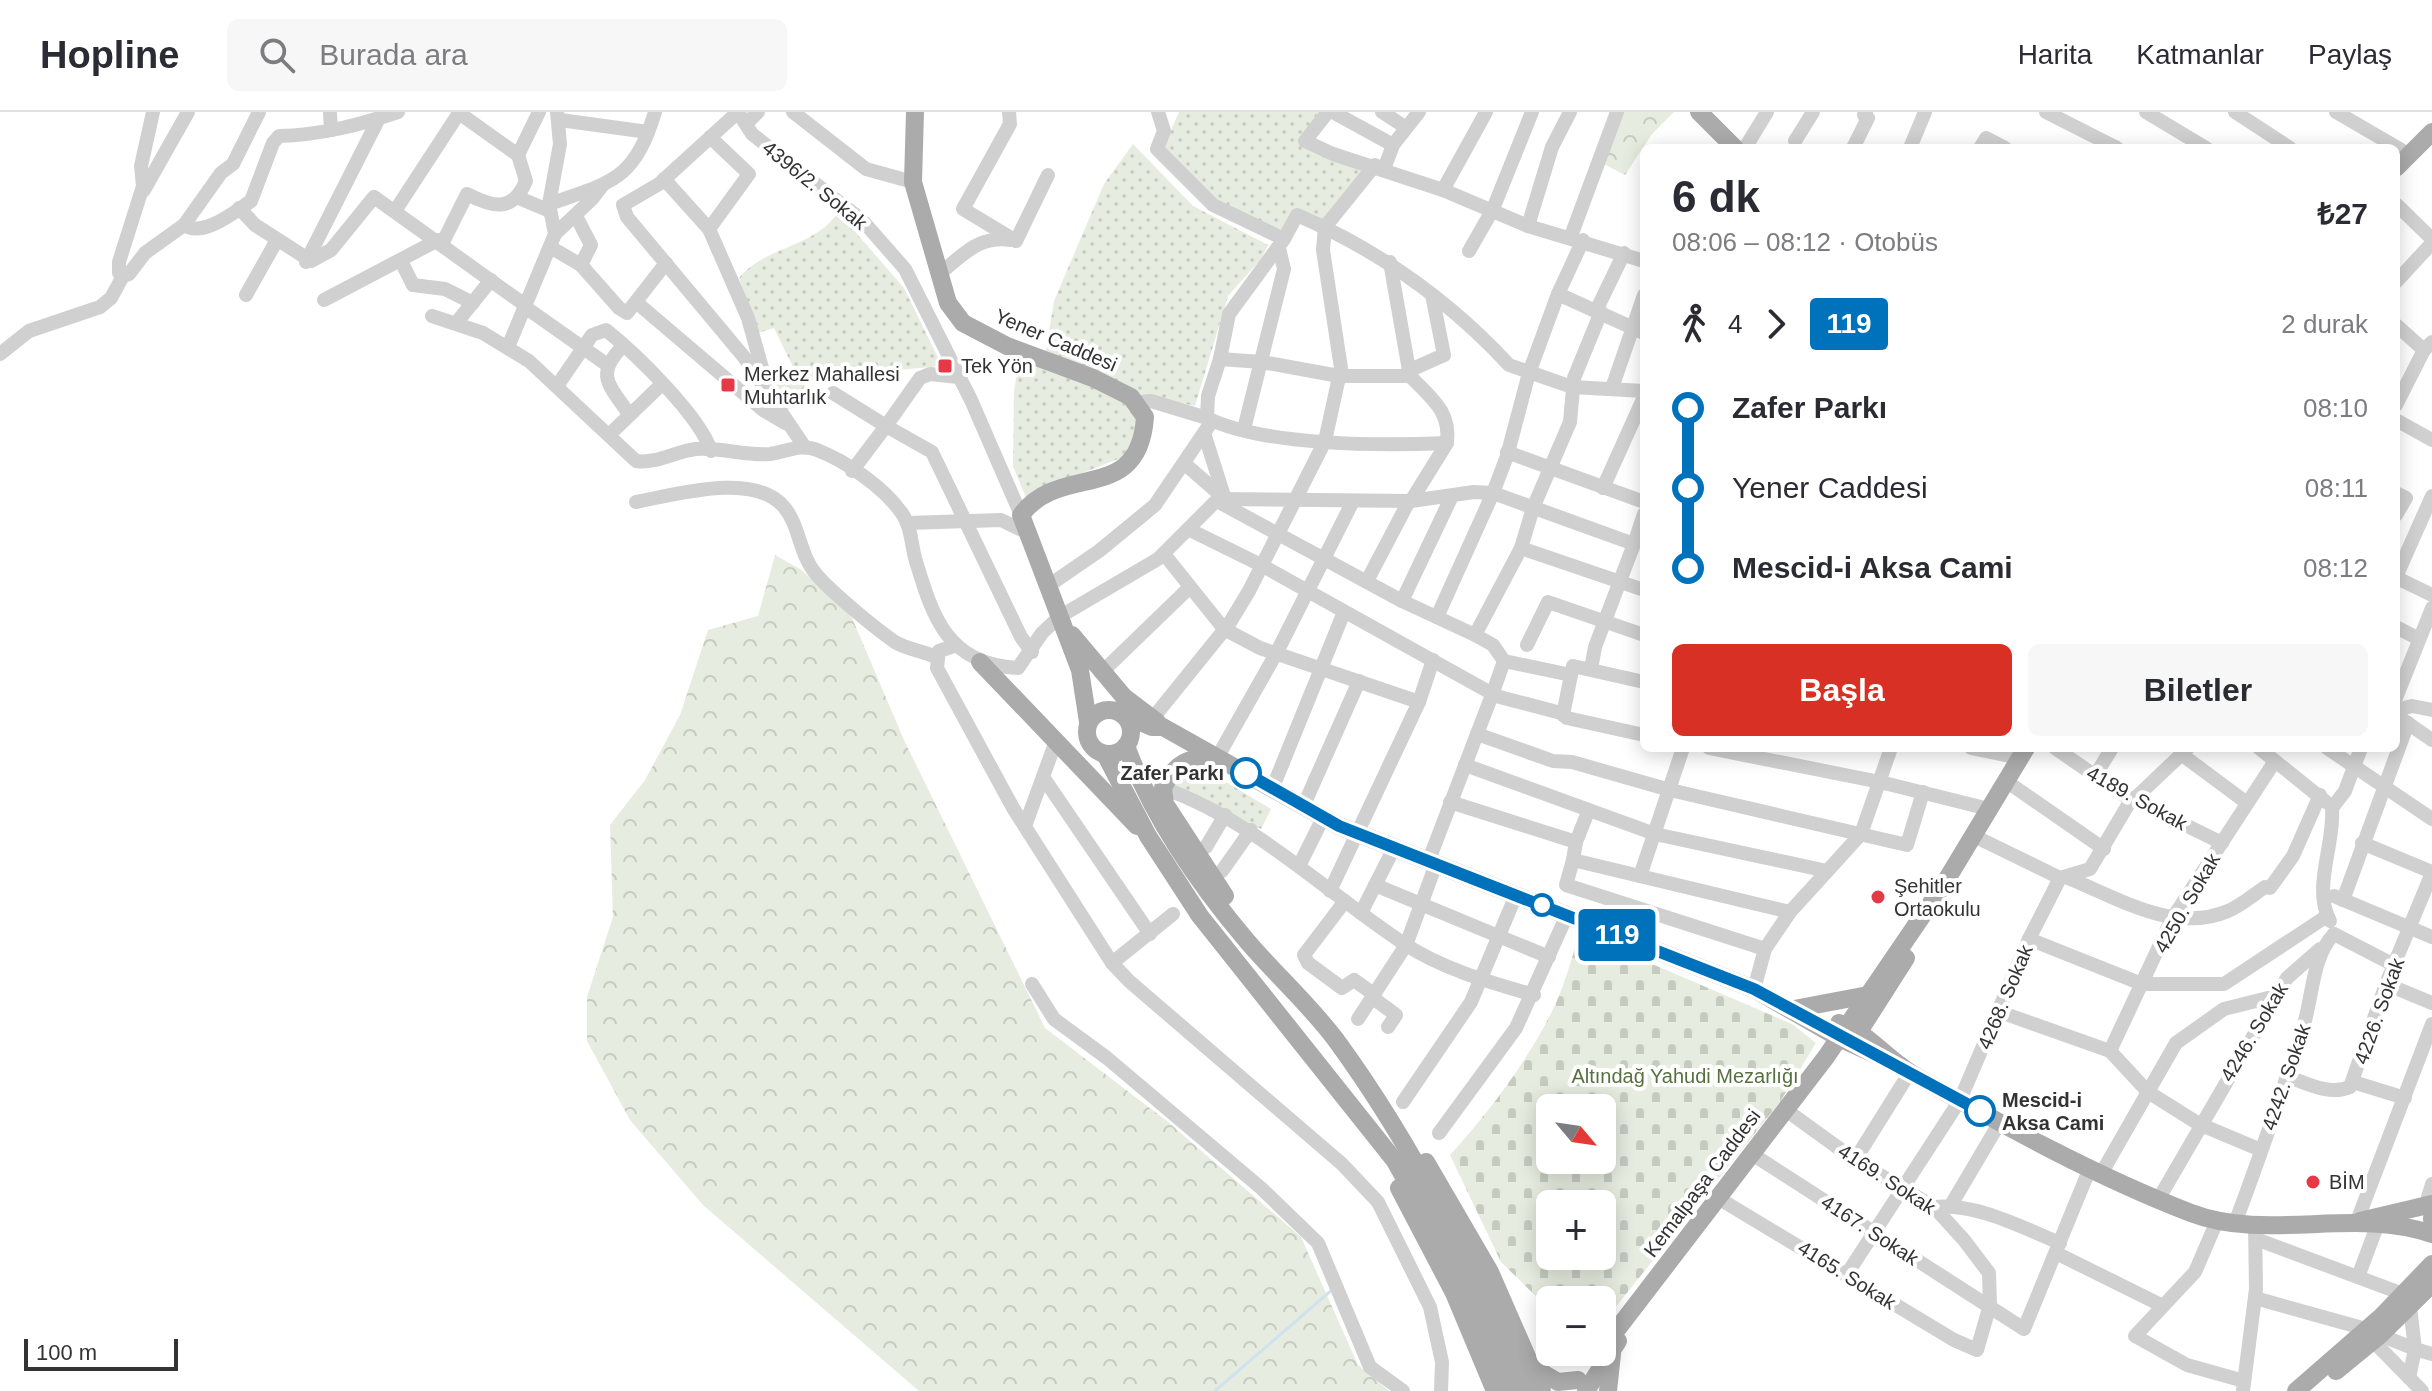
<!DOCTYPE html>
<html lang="tr">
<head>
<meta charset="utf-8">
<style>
  body { margin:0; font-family:Helvetica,sans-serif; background:#f7f7f7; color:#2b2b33; height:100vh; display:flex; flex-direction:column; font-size:30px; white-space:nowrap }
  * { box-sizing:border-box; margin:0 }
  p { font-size:26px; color:#7c7c81 }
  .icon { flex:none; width:44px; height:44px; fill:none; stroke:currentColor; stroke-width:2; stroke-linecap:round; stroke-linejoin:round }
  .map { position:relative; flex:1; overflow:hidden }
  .drawer { position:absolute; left:1640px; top:32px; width:760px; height:608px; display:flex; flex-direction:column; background:#fff; border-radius:12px; box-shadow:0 4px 20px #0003 }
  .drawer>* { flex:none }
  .badge { padding:0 16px; border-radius:6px; font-size:28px; line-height:52px }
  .needle { width:52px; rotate:119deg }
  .buttons { position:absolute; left:1536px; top:982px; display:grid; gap:16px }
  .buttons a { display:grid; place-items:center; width:80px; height:80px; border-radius:12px; background:#fff; box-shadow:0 4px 20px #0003; font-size:40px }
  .scale { position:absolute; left:24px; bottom:20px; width:154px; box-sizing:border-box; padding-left:8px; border:4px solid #333; border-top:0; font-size:22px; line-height:28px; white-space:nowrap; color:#333; -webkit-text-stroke:6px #fff; paint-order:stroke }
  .map>.badge { position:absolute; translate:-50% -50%; box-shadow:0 0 0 4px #fff }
  .legs { display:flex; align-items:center; gap:12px; height:88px; padding:0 32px; font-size:26px }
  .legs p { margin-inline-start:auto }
  .headline { display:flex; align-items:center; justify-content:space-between; height:136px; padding:0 32px }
  h1 { font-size:44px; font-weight:700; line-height:60px }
  .primary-button { display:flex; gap:16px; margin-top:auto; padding:16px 32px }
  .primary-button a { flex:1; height:92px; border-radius:12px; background:#d93025; color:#fff; font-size:32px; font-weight:700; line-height:92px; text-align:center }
  .primary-button a+a { background:#f7f7f7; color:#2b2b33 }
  ul { padding:0 32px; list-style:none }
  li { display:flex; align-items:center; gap:28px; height:80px; font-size:30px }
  li i { display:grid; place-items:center; width:12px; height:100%; margin:0 10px; background:currentColor }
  li i::after { content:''; width:20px; height:20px; margin:-10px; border:6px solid; border-radius:50%; background:#fff }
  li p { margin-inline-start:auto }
  li:first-child i { background:linear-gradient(#0000 50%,currentColor 0) }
  li:last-child i { background:linear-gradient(currentColor 50%,#0000 0) }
  header { display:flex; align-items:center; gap:48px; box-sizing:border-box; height:112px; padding:0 40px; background:#fff; border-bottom:2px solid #e1e1e2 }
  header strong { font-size:38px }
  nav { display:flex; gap:44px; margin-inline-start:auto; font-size:28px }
  .search { width:560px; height:72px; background:#f7f7f7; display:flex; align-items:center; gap:20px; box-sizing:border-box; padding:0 28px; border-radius:12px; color:#7c7c81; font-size:30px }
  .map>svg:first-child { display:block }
  .forest { fill:url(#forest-crowns) }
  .cemetery { fill:url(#cemetery-stones); fill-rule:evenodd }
  .park { fill:url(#park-dots) }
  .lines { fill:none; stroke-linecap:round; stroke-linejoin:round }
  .stream { stroke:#cfe2ee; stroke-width:3 }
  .minor { stroke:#d0d0d0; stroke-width:14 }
  .major { stroke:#ababab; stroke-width:18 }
  .line-1-casing { stroke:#fff; stroke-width:18 }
  .line-1 { stroke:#0072bc; stroke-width:12 }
  .poi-dot { fill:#e63946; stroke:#fff; stroke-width:3 }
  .stop-1-dot { fill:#fff; stroke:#0072bc; stroke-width:4 }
  .labels { text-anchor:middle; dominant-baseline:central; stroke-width:8; stroke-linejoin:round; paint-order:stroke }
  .street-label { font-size:20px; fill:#333; stroke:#fff }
  .poi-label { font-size:20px; fill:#333; stroke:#fff; text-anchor:start }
  .stop-label { font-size:20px; font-weight:bold; fill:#333; stroke:#fff; text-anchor:end }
  .park-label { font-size:20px; fill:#56703f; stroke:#fff }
</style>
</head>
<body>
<header>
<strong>Hopline</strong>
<div class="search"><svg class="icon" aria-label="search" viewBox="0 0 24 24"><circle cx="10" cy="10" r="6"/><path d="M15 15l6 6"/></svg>Burada ara</div>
<nav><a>Harita</a><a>Katmanlar</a><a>Paylaş</a></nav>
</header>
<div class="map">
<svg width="2432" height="1279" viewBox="0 0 2432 1279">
  <defs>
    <pattern id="forest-crowns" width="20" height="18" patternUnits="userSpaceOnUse" patternTransform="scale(2)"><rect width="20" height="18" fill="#e6ecdf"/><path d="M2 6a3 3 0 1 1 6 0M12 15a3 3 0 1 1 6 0" fill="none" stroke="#c6cbc0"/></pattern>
    <pattern id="cemetery-stones" width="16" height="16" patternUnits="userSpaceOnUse" patternTransform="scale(2)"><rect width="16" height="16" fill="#e6ecdf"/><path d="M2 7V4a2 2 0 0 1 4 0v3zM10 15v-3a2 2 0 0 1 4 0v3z" fill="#c6cbc0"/></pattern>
    <pattern id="park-dots" width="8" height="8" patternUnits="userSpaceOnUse" patternTransform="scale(2)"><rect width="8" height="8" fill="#e6ecdf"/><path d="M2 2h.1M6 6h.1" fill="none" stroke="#c6cbc0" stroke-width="1.8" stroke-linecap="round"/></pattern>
  </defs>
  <rect width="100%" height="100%" fill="#fff"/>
  <g class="forest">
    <path d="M1622,0H1674L1652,22L1625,63L1600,50Z"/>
    <path d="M775,443L800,457L849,499L904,628L1045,916L1168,1010L1301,1125L1358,1253L1389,1279H919L703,1093L630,1008L587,929V885L613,805L610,713L645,668L680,603L708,518L758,504Z"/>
  </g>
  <path class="cemetery" d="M1580,821L1792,912L1816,931L1780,990L1602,1212V1188H1550V1198L1501,1150L1450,1043C1491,998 1530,946 1556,891C1566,869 1572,844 1580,821ZM1550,996H1602V1048H1550ZM1550,1092H1602V1144H1550Z"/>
  <g class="park">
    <path d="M1179,0H1321L1305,28L1370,53L1324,111L1294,98L1282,123L1214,91L1163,36Z"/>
    <path d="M1133,32L1193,94L1268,133L1261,147L1228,184L1195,294L1143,283L1046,239L1054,189L1104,72Z"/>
    <path d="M838,100L904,176L942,254L886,259L861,266L815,265L783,304L774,268L795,259L774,216L758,221L739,166C765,134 815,136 838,100Z"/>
    <path d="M1020,242L1130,290L1139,317L1128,343L1037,379L1027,388L1013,354L1014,280Z"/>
    <path d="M1187,660L1211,661L1271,697L1261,717L1170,672Z"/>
  </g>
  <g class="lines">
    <path class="stream" d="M1215,1279L1333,1177"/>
    <g class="minor">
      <path d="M153,0L141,54L143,74L119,150V161L123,164L129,162L145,141L184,113L221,61L233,52L259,0"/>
      <path d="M330,0L331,18"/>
      <path d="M793,0L866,57L913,70"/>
      <path d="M1009,0L1010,12L963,97L1016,129"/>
      <path d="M1158,0L1164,19L1157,37L1213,93L1284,127L1297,103C1378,138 1448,187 1509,253L1572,275L1644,279"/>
      <path d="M1328,0L1305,29L1333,42L1443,78L1528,114L1644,149"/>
      <path d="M1333,0L1393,33"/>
      <path d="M1382,0L1405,15"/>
      <path d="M2046,0L2117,36"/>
      <path d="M2146,0L2206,36"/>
      <path d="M2235,0L2290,36"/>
      <path d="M2336,0L2410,43"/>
      <path d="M560,8L648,20"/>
      <path d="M746,12L758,0"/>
      <path d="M1795,29L1813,0"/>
      <path d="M1745,36L1767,0"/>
      <path d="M1853,36L1868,6L1864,3L1866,0"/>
      <path d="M1910,36L1925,0"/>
      <path d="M1980,36L1986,26L2005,36"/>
      <path d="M518,43L539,0"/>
      <path d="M1384,57L1393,33L1419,0"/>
      <path d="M664,67L709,117L748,206L767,274"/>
      <path d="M144,78L188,0"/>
      <path d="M1443,78L1486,0"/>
      <path d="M519,86L550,99"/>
      <path d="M549,92C612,70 634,69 655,0"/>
      <path d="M2396,92L2432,127"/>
      <path d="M239,96L255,113L311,149L331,138L374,85L525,193"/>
      <path d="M395,99L459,1L518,43L526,69C513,100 494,96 467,82L442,132"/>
      <path d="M576,104L591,133L581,153"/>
      <path d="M184,113C203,126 234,100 251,89L273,31L279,24C321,23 359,13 398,0"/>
      <path d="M1528,114L1552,35L1570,0"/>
      <path d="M709,117L749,62L710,25"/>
      <path d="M555,122L592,87L602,74"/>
      <path d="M1571,124L1617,0"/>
      <path d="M1284,127L1229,202L1220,247L1208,284L1207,306C1264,334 1383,334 1447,331L1411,389L1474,380L1493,381L1437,505"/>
      <path d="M1583,128L1558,182L1644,221"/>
      <path d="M1016,129L1048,63"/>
      <path d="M550,135L581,153L619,196L627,201L666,151"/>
      <path d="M1469,139L1493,97L1532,0"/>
      <path d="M401,149L413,173L445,177L473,191"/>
      <path d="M306,150L379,6"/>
      <path d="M938,163C962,144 978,123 1011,128"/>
      <path d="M2396,170L2432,131"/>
      <path d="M1558,182L1529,261L1507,344L1493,381L1634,432L1644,402"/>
      <path d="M246,183L277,128"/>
      <path d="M324,188L438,128"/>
      <path d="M636,190L763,298L785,311"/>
      <path d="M525,195L606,252"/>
      <path d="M1596,199L1624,141"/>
      <path d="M1601,200L1574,266L1570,310L1533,396L1521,436L1644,478"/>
      <path d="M432,204L483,221L529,249L636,349C657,352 676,339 696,337C720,335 745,344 770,342C786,340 801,331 817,338C846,349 883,375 901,400C911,413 911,430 915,446C933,506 947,552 1018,556L1042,521L1059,505L1158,447L1218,387L1411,389"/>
      <path d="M457,210L491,168"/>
      <path d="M2396,213L2424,238"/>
      <path d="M508,235L555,122L549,92L560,32L557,0"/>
      <path d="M622,235C595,263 609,273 629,302"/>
      <path d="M0,242L29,219L100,195L111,186L123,164"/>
      <path d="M1220,247L1262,250L1339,264H1410L1390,150"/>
      <path d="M1408,259L1444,243L1432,183"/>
      <path d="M1410,264C1431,286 1451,299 1447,331"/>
      <path d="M557,274L592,223L606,218C636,242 700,304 711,339"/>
      <path d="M1612,276L1644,183"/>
      <path d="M833,281L886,314L920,266L930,262L958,265"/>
      <path d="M1137,290L1151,289L1207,306"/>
      <path d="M2396,293L2424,238L2432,230"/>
      <path d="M2396,308L2432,328"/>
      <path d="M1244,317L1284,157L1279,136"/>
      <path d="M1204,321L1225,387"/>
      <path d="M609,323L662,272"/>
      <path d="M804,334L744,245L627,105L623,93L659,72L738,0L752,22L862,108L905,157L971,288L1021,403"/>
      <path d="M1507,340L1644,390"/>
      <path d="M1185,352L1224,386"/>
      <path d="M852,359L886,314L932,340L1021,525L1032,540"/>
      <path d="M1603,376L1644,285"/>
      <path d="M2396,381L2406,386L2396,403"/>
      <path d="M1217,389L1402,489L1475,523"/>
      <path d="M636,390C674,383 754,359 784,395C800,414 799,442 816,462C830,479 876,517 895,530C906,537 923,539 936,545"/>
      <path d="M907,411L1001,408L1024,419"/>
      <path d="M1190,418L1263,454L1491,581"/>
      <path d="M1521,436L1475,523L1493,533L1504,549L1492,583L1561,601L1567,606L1644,623"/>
      <path d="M1164,442L1224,517L1260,536L1419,590L1330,779"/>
      <path d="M2396,465L2432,384"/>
      <path d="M2397,466L2432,483"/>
      <path d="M1367,469L1409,389"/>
      <path d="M1048,474L1099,439L1155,393L1212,309"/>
      <path d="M1402,489L1452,384"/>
      <path d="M2396,515L2419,527"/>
      <path d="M1527,533L1548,490L1644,523"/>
      <path d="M954,534L939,539L937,556L1013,696L1112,851L1129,869L1342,1052L1378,1090L1430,1195L1442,1250L1441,1279"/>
      <path d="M1504,549L1571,563L1573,554L1644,570"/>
      <path d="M1591,557L1595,535L1634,432"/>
      <path d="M1101,561L1189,476"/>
      <path d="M1492,583L1477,622L1553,649L1572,650L1670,678L1907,733L1923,680"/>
      <path d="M2396,586L2432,496"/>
      <path d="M1419,590L1433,548"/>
      <path d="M2396,598L2412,594L2432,598"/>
      <path d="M1563,603L1571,563"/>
      <path d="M2396,603L2432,628"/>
      <path d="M1153,606L1229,512L1249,479L1325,329L1341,256L1323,138L1325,115L1375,53"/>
      <path d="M1709,636L1880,670L1989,697"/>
      <path d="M1971,636L2020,646"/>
      <path d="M2055,636L2120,681L2222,731"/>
      <path d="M2259,636L2326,690"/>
      <path d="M2327,636L2432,707"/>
      <path d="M2181,642L2247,691"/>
      <path d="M1217,646L1277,540L1352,391"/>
      <path d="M1465,653L1655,722L1827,759"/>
      <path d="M2095,664L2112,636"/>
      <path d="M1043,665L1150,822"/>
      <path d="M2006,669L2104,737"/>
      <path d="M1273,675L1344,500"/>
      <path d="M1163,676C1255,709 1323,778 1403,831C1442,857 1489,870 1534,883"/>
      <path d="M1450,690L1576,730L1588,700"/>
      <path d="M1303,695L1359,569"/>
      <path d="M2332,696L2345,679L2361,636"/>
      <path d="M1025,714L1056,629"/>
      <path d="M1974,724L2060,766"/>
      <path d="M1576,730L1573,748L1790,800"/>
      <path d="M2362,731L2432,760"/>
      <path d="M1206,735L1225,703"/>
      <path d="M1429,748L1477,622"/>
      <path d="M1573,748L1566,773L1765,837"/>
      <path d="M1299,754L1323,706"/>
      <path d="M1222,759L1251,718"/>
      <path d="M1640,764L1683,636"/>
      <path d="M2068,766C2118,786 2174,822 2228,799C2241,794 2253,783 2265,775L2270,776L2293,744L2320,683"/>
      <path d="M1375,773L1549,845"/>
      <path d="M2334,784L2432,825"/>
      <path d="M2343,788L2408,611"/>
      <path d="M1345,789L1304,843L1308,851L1342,876L1354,868L1375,883"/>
      <path d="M1361,801L1394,736"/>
      <path d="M2330,809C2312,776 2335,732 2332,696"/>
      <path d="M2334,822L2394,853"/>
      <path d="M2029,827L2142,872H2224L2327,804"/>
      <path d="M1112,851L1173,802"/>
      <path d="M1032,872L1054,907L1107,946L1261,1076L1318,1131L1370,1255L1403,1279"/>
      <path d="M2386,872L2432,891"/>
      <path d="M1754,877L1765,837L1790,800L1861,722L1891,636"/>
      <path d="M1373,886L1396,903L1388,915"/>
      <path d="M2000,900L2110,939L2148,980L2199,1012L2261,1038"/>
      <path d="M1358,907L1406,833L1436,752"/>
      <path d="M2110,939L2172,807L2275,649"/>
      <path d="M2286,964C2306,971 2329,984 2350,975L2386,872L2432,761"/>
      <path d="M2353,970L2405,986"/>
      <path d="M1403,990L1471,890L1516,783"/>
      <path d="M1439,1021L1516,916L1567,803"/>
      <path d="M1752,1042L2024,1217L2090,1056"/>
      <path d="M1855,1048L1910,960"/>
      <path d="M2101,1062L2176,931L2224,897L2276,884"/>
      <path d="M1718,1086L1954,1228L1977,1238L1990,1193L1989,1161L1964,1128L1934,1095L1855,1048L1786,998"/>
      <path d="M2158,1088L2287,866L2320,837"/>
      <path d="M2426,1092L2432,1072"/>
      <path d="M1951,1093L2000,1010"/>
      <path d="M1934,1095C1977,1091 2021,1115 2060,1131"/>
      <path d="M2217,1109L2195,1160L2135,1224L2187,1253L2244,1269"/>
      <path d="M2357,1109L2432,912"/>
      <path d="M2235,1111C2259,1048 2281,983 2302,919C2313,887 2311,846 2334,822"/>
      <path d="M2256,1127L2403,1182"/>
      <path d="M2056,1141L2163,1194"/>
      <path d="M1847,1162L1960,988L2029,827L2060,766L2090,757L2128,693L2188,636"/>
      <path d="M2358,1165L2377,1114"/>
      <path d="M2255,1186L2366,1217"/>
      <path d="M2410,1195L2415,1237L2432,1242"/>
      <path d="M2380,1223L2415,1237L2409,1266"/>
      <path d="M2373,1229L2422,1279"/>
      <path d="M2243,1279L2256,1177L2255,1111"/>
    </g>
    <g class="major">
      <path d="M915,0L913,70L948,191L963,211L1007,234L1093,266L1131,285L1145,305C1139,394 1061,349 1021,403L1080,558L1088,610"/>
      <path d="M1699,0L1735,36"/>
      <path d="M2396,56L2432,20"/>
      <path d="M1072,523L1124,585L1157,610"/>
      <path d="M980,550L1137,714"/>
      <circle cx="1109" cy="620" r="22"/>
      <path d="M1124,603L1152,615H1163L1339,714L1754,877L1839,926L1901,954"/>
      <path d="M1126,634C1153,706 1197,770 1247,829C1276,863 1309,892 1336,928C1415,1036 1474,1156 1527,1279"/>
      <path d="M1105,642L1148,724L1200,804L1395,1049L1476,1193L1513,1279"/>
      <path d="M1216,646C1190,643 1174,652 1163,676L1165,692L1225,784"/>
      <path d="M1794,897L1868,883"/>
      <path d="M1839,911C1868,920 1887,948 1914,963C2003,1013 2095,1064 2191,1101C2267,1130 2355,1095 2432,1122"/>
      <path d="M1853,929L1906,846"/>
      <path d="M1426,1050L1490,1160L1542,1279"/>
      <path d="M1399,1076L1454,1181L1495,1279"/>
      <path d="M2432,1106V1108"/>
      <path d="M2360,1109L2432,1092"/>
      <path d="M1602,1237L1826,945L1944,772L2026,636"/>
      <path d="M1534,1256L1558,1270L1578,1268"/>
      <path d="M2336,1259L2380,1223L2432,1172"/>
      <path d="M1586,1279L1618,1229"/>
      <path d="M1608,1279L1612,1242"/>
      <path d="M2296,1279L2382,1204L2432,1152"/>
    </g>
  </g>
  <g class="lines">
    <g class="line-1-casing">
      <path id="line-1" d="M1246,661L1339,714L1754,877L1980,999"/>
    </g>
    <use href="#line-1" class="line-1"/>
  </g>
  <g class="poi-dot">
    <rect x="937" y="246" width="16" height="16" rx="4"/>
    <rect x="720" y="265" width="16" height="16" rx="4"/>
    <circle cx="1878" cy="785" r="8"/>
    <circle cx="2313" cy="1070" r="8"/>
  </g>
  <g class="stop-1-dot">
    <circle cx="1246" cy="661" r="14"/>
    <circle cx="1542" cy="793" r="10"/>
    <circle cx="1980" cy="999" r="14"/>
  </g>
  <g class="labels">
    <g class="street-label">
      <text transform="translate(815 73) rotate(39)">4396/2. Sokak</text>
      <text transform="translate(1056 228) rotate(23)">Yener Caddesi</text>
      <text transform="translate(2137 686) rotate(29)">4189. Sokak</text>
      <text transform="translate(2187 791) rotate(-60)">4250. Sokak</text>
      <text transform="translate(2005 885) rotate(-67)">4268. Sokak</text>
      <text transform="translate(2379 899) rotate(-70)">4226. Sokak</text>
      <text transform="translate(2254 920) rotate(-59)">4246. Sokak</text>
      <text transform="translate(2286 965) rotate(-71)">4242. Sokak</text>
      <text transform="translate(1887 1067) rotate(33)">4169. Sokak</text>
      <text transform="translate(1702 1071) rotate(-53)">Kemalpaşa Caddesi</text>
      <text transform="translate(1870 1118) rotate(33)">4167. Sokak</text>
      <text transform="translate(1847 1163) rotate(32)">4165. Sokak</text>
    </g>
    <g class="poi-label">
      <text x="961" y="254">Tek Yön</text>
      <text x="744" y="262">Merkez Mahallesi<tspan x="744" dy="23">Muhtarlık</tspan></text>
      <text x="1894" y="774">Şehitler<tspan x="1894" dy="23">Ortaokulu</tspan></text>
      <text x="2329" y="1070">BİM</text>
    </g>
    <g class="stop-label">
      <text x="1224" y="661">Zafer Parkı</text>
      <text x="2002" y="988" text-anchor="start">Mescid-i<tspan x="2002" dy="23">Aksa Cami</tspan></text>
    </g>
    <g class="park-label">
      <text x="1685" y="964">Altındağ Yahudi Mezarlığı</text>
    </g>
  </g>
</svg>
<div class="buttons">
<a><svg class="needle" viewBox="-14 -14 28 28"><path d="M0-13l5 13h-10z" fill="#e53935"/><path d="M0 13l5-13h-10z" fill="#7c7c81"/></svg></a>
<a>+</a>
<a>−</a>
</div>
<div class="scale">100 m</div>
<b class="badge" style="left:1617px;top:823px;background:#0072bc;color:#fff">119</b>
<section class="drawer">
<div class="headline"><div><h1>6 dk</h1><p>08:06 – 08:12 · Otobüs</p></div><b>₺27</b></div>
<div class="legs"><svg class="icon" aria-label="walk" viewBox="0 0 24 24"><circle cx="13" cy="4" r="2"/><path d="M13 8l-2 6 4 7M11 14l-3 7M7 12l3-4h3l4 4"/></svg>4<svg class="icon" aria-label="forward" viewBox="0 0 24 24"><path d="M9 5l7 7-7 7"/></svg><b class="badge" style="background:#0072bc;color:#fff">119</b><p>2 durak</p></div>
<ul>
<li><i style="color:#0072bc"></i><b>Zafer Parkı</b><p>08:10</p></li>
<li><i style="color:#0072bc"></i><span>Yener Caddesi</span><p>08:11</p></li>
<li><i style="color:#0072bc"></i><b>Mescid-i Aksa Cami</b><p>08:12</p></li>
</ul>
<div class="primary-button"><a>Başla</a><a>Biletler</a></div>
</section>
</div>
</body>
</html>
